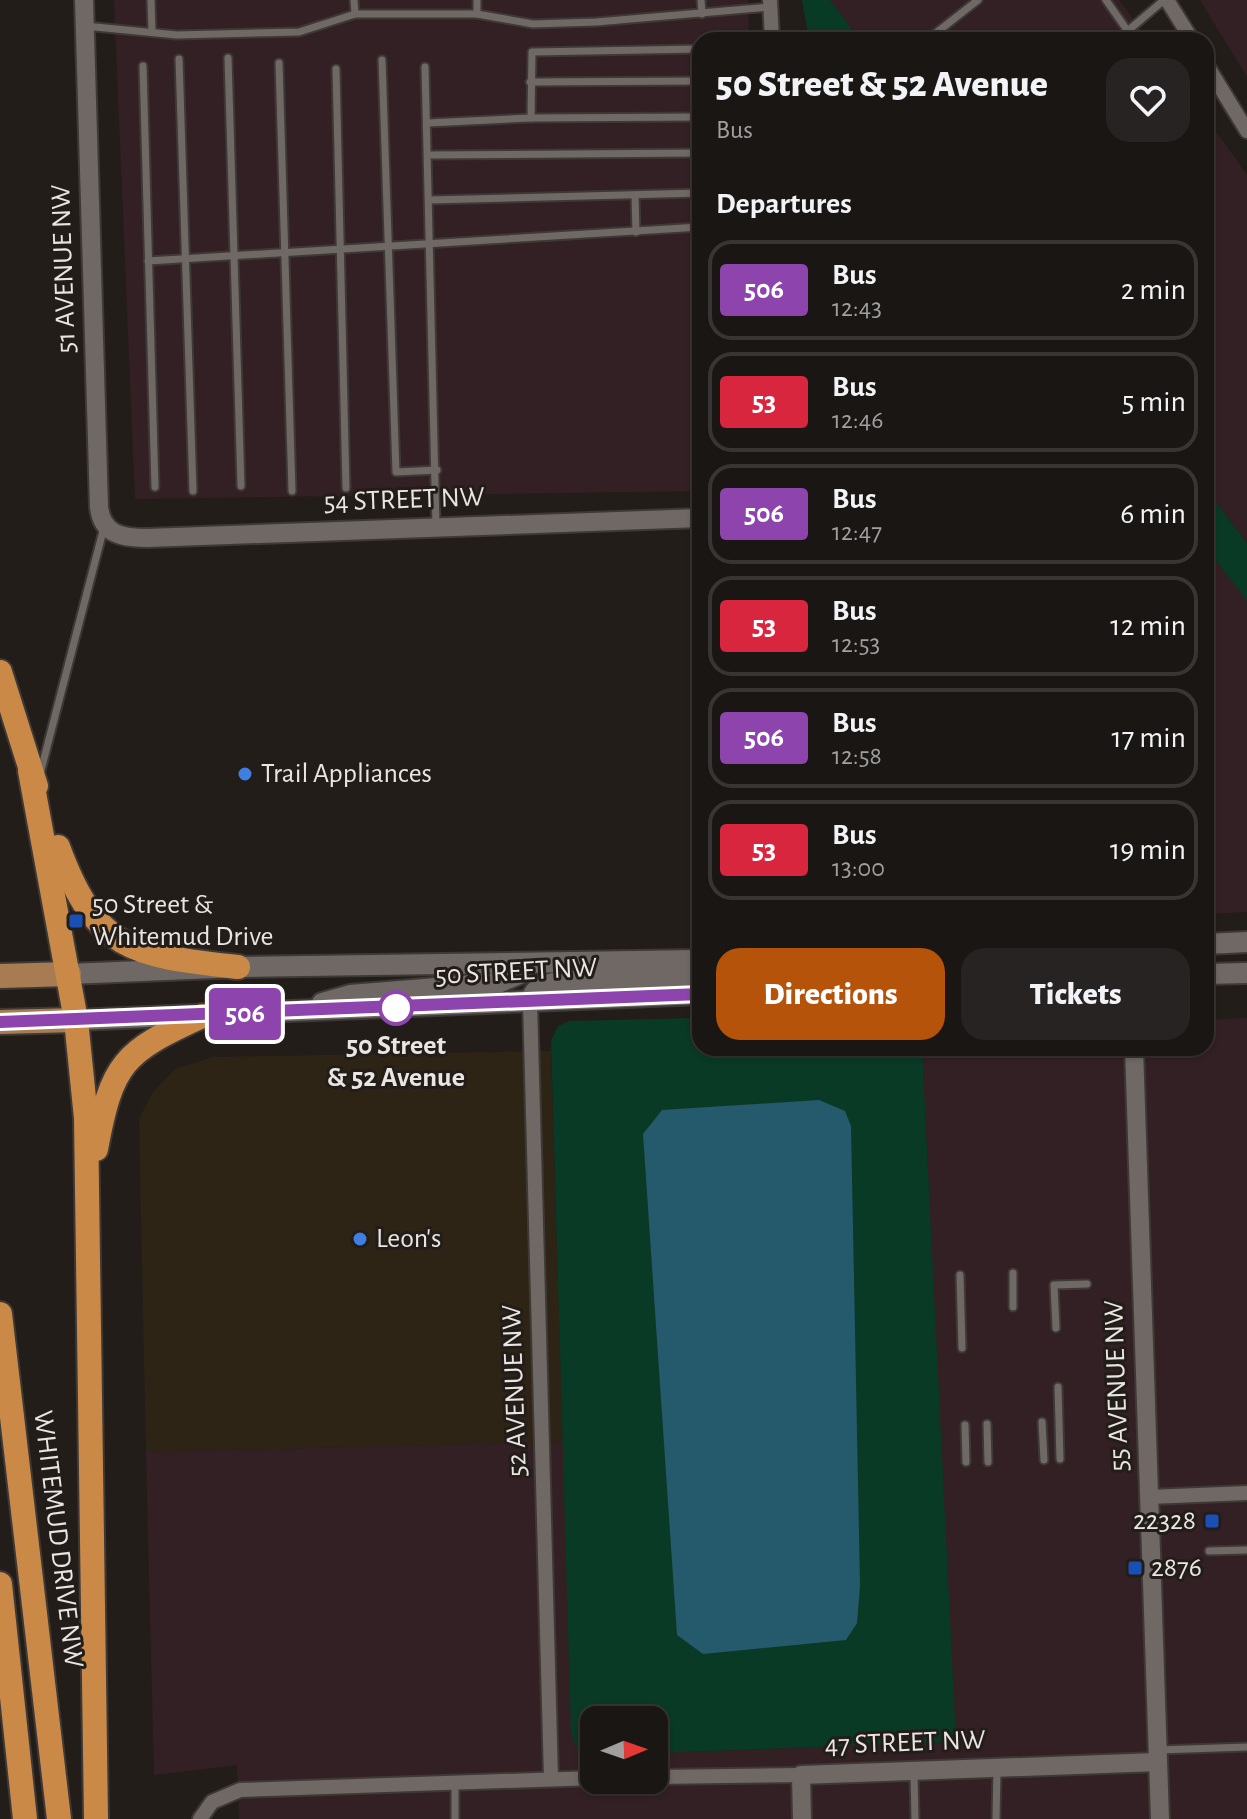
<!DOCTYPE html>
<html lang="en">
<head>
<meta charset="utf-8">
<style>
  body { margin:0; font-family:"Alegreya Sans",sans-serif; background:#272322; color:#f1f3f6; height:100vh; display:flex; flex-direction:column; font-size:30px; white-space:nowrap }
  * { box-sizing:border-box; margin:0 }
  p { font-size:26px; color:#9f9fa0 }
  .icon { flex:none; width:44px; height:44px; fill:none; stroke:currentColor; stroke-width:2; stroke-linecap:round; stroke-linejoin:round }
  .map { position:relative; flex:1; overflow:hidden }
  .drawer { position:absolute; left:692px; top:32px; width:522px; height:1024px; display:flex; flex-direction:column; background:#1a1614; border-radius:24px; box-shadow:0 2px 6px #0004,0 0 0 2px #383534 }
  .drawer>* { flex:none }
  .badge { padding:0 16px; border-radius:6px; font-size:28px; line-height:52px }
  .needle { width:52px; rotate:88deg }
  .buttons { position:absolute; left:580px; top:1706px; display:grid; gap:16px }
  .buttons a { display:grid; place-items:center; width:88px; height:88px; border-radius:16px; background:#1a1614; box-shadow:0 2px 6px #0004,0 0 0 2px #383534; font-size:40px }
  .map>.badge { position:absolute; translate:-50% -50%; box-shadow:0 0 0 4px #fff }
  h2 { padding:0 24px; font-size:30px; line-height:72px }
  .round { display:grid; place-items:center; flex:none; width:84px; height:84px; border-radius:24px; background:#272322 }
  .summary { display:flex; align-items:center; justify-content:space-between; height:136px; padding:0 24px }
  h1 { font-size:38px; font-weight:800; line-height:60px }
  .cta { display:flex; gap:16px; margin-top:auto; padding:16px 24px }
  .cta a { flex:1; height:92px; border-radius:24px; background:#b45309; color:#fff; font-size:32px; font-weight:800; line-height:92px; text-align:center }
  .cta a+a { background:#272322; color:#f1f3f6 }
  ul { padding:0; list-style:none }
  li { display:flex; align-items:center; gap:24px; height:100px; margin:0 16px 12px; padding:0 8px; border:4px solid #383534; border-radius:24px }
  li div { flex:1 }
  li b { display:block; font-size:30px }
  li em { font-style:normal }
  li .badge { min-width:88px; font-weight:700; text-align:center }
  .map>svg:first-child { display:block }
  .commercial { fill:#2e2415 }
  .industrial { fill:#332024 }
  .green { fill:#093a26 }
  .water { fill:#255a6c }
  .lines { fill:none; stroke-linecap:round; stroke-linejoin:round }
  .service-casing { stroke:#3d3936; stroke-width:11 }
  .minor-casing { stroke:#3d3936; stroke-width:18 }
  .tertiary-casing { stroke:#3d3936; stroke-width:22 }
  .secondary-casing { stroke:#3d3936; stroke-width:24 }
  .primary-casing { stroke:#3d3936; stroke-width:28 }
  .motorway-casing { stroke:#3d3936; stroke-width:28 }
  .service { stroke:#706864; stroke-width:7 }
  .minor { stroke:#706864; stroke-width:14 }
  .tertiary { stroke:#706864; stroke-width:18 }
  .secondary { stroke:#706864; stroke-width:20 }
  .primary { stroke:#a77c53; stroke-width:24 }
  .motorway { stroke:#cb8948; stroke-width:24 }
  .line-casing { stroke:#fff; stroke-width:18 }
  .line { stroke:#8e44ad; stroke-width:12 }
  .shop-dot { fill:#3f7fe0; stroke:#231d1a; stroke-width:3 }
  .transit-dot { fill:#1a4fb4; stroke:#231d1a; stroke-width:3 }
  .stop-dot { fill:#fff; stroke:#8e44ad; stroke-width:4 }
  .labels { text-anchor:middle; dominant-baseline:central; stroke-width:6; stroke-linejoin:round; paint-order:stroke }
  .street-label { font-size:28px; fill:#e9e5e2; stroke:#231d1a }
  .poi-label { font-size:28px; fill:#e9e5e2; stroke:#231d1a; text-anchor:start }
  .stop-label { font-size:28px; font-weight:bold; fill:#e9e5e2; stroke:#231d1a }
</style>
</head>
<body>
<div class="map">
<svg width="1247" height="1819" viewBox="0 0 1247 1819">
  <rect width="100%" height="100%" fill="#231d1a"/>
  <path class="commercial" d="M551,1051L563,1442L146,1452L139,1119L153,1092L175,1069L213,1057Z"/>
  <g class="industrial">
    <path d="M114,0H748L749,40H700V491L135,499Z"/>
    <path d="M830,0H1119L1149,40H860Z"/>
    <path d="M1200,0H1247V77Z"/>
    <path d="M1206,118L1247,175V543L1206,490Z"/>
    <path d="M1206,547L1247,601V912L1206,914Z"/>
    <path d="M1247,1018V1819H239L237,1765L154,1775L146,1452L563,1442L579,1755H594V1780H654V1753L955,1742L922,1048H1206V1020Z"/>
  </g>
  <g class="green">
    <path d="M802,0H830L860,40H809Z"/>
    <path d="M1206,490L1247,543V601L1206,547Z"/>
    <path d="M700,1018V1048H922L956,1742L654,1753V1720H594V1755L579,1756L571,1732L551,1041L558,1026L570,1021Z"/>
  </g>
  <path class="water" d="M819,1100L845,1111L851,1126L860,1586L857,1623L846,1640L703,1654L677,1635L643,1134L662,1110Z"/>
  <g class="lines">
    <g class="service-casing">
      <g id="service">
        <path d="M151,0L152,31"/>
        <path d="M354,0L355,14H477"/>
        <path d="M477,0V14L533,24L596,22L771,7"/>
        <path d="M701,0L702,14"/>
        <path d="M1106,0L1127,30"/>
        <path d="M85,26L177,35L299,32L355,14"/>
        <path d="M927,40L978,0"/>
        <path d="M1117,40L1164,0"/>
        <path d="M700,49L532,52L531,118L700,117"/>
        <path d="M228,58L241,486"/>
        <path d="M179,59L193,491"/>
        <path d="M382,60L396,472L437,470"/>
        <path d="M279,63L292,491"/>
        <path d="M143,66L155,487"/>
        <path d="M425,67L436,526"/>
        <path d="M336,69L346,488"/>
        <path d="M530,82L700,81"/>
        <path d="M428,123L531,118"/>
        <path d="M429,155L700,153"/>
        <path d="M635,195L636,232"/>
        <path d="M430,200L700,193"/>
        <path d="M148,261L700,227"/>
        <path d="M40,774L104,527"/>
        <path d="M1013,1273V1307"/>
        <path d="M960,1275L962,1348"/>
        <path d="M1056,1328L1054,1285L1087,1284"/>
        <path d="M1058,1387L1060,1459"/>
        <path d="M1042,1422L1044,1460"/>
        <path d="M987,1424L988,1462"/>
        <path d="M965,1425L966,1462"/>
        <path d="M1209,1551L1247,1550"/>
        <path d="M1157,1750L1247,1747"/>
        <path d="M914,1773L915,1819"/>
        <path d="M455,1819V1784"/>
        <path d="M996,1819L997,1770"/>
      </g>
    </g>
    <g class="minor-casing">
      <g id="minor">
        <path d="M770,0L772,40"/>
        <path d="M1167,0L1192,40"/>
        <path d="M1206,64L1247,131"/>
        <path d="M530,1002L551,1778"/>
        <path d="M1149,1497L1247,1493"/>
        <path d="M654,1777L801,1775"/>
        <path d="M200,1819L212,1802L240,1790L594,1778"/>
      </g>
    </g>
    <g class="tertiary-casing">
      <g id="tertiary">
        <path d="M84,0L99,507C102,535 123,538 147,538L700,518"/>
        <path d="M1134,1048L1160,1819"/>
        <path d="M802,1819L801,1775L1158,1762"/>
      </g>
    </g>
    <g class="secondary-casing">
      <g id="secondary">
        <path d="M1206,944L1247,942"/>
        <path d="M69,974L238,967L700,960"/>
        <path d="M1206,974L1247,973"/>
        <path d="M530,1002C534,987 543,985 558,982L700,975"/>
        <path d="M322,1003L350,995L498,983L519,974L527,964"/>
        <path d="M76,1020L700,994"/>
      </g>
    </g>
    <g class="primary-casing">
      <g id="primary">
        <path d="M0,976L69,974"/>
        <path d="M0,1022L76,1020"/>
      </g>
    </g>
    <g class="motorway-casing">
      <g id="motorway">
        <path d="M0,672L36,786"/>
        <path d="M30,771L76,1020L86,1118L96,1819"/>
        <path d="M58,847C97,953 134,955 238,967"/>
        <path d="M96,1149C112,1063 123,1052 202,1016"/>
        <path d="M0,1314L59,1819"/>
        <path d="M0,1584L25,1819"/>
      </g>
    </g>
    <use href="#service" class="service"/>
    <use href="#minor" class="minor"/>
    <use href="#tertiary" class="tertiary"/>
    <use href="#secondary" class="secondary"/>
    <use href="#primary" class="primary"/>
    <use href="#motorway" class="motorway"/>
  </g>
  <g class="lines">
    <g class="line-casing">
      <path id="line" d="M0,1022L700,994"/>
    </g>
    <use href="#line" class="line"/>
  </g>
  <g class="shop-dot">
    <circle cx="245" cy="774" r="8"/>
    <circle cx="360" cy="1239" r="8"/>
  </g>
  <g class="transit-dot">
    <rect x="68" y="913" width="16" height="16" rx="4"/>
    <rect x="1204" y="1513" width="16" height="16" rx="4"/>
    <rect x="1127" y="1560" width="16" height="16" rx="4"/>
  </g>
  <circle class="stop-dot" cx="396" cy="1008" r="16"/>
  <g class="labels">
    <g class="street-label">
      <text transform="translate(64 269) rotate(-92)">51 AVENUE NW</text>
      <text transform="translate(404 500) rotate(-2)">54 STREET NW</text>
      <text transform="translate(516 972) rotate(-3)">50 STREET NW</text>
      <text transform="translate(1117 1386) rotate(-92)">55 AVENUE NW</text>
      <text transform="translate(515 1391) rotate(-92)">52 AVENUE NW</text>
      <text transform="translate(58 1539) rotate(83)">WHITEMUD DRIVE NW</text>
      <text transform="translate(905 1743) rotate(-2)">47 STREET NW</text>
    </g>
    <g class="poi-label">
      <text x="261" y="774">Trail Appliances</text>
      <text x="92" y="905">50 Street &amp;<tspan x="92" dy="32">Whitemud Drive</tspan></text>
      <text x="376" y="1239">Leon's</text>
      <text x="1196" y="1521" text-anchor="end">22328</text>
      <text x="1151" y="1568">2876</text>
    </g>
    <g class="stop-label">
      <text x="396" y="1046">50 Street<tspan x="396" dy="32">&amp; 52 Avenue</tspan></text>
    </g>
  </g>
</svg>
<div class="buttons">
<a><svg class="needle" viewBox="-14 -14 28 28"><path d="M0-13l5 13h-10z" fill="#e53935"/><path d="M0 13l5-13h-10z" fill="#9f9fa0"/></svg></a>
</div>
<b class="badge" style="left:245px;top:1014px;background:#8e44ad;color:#fff">506</b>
<section class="drawer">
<div class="summary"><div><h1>50 Street &amp; 52 Avenue</h1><p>Bus</p></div><a class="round"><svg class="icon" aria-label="heart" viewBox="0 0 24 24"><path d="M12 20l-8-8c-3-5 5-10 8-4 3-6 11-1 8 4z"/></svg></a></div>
<h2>Departures</h2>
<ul>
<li><span class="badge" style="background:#8e44ad;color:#fff">506</span><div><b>Bus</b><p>12:43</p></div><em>2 min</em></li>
<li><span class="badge" style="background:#d7263d;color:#fff">53</span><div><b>Bus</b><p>12:46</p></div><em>5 min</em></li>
<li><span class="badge" style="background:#8e44ad;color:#fff">506</span><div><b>Bus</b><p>12:47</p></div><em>6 min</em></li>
<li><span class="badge" style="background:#d7263d;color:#fff">53</span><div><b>Bus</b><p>12:53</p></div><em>12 min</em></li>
<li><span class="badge" style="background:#8e44ad;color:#fff">506</span><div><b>Bus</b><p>12:58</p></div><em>17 min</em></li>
<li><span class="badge" style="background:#d7263d;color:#fff">53</span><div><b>Bus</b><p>13:00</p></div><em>19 min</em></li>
</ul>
<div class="cta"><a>Directions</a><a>Tickets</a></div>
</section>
</div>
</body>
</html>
